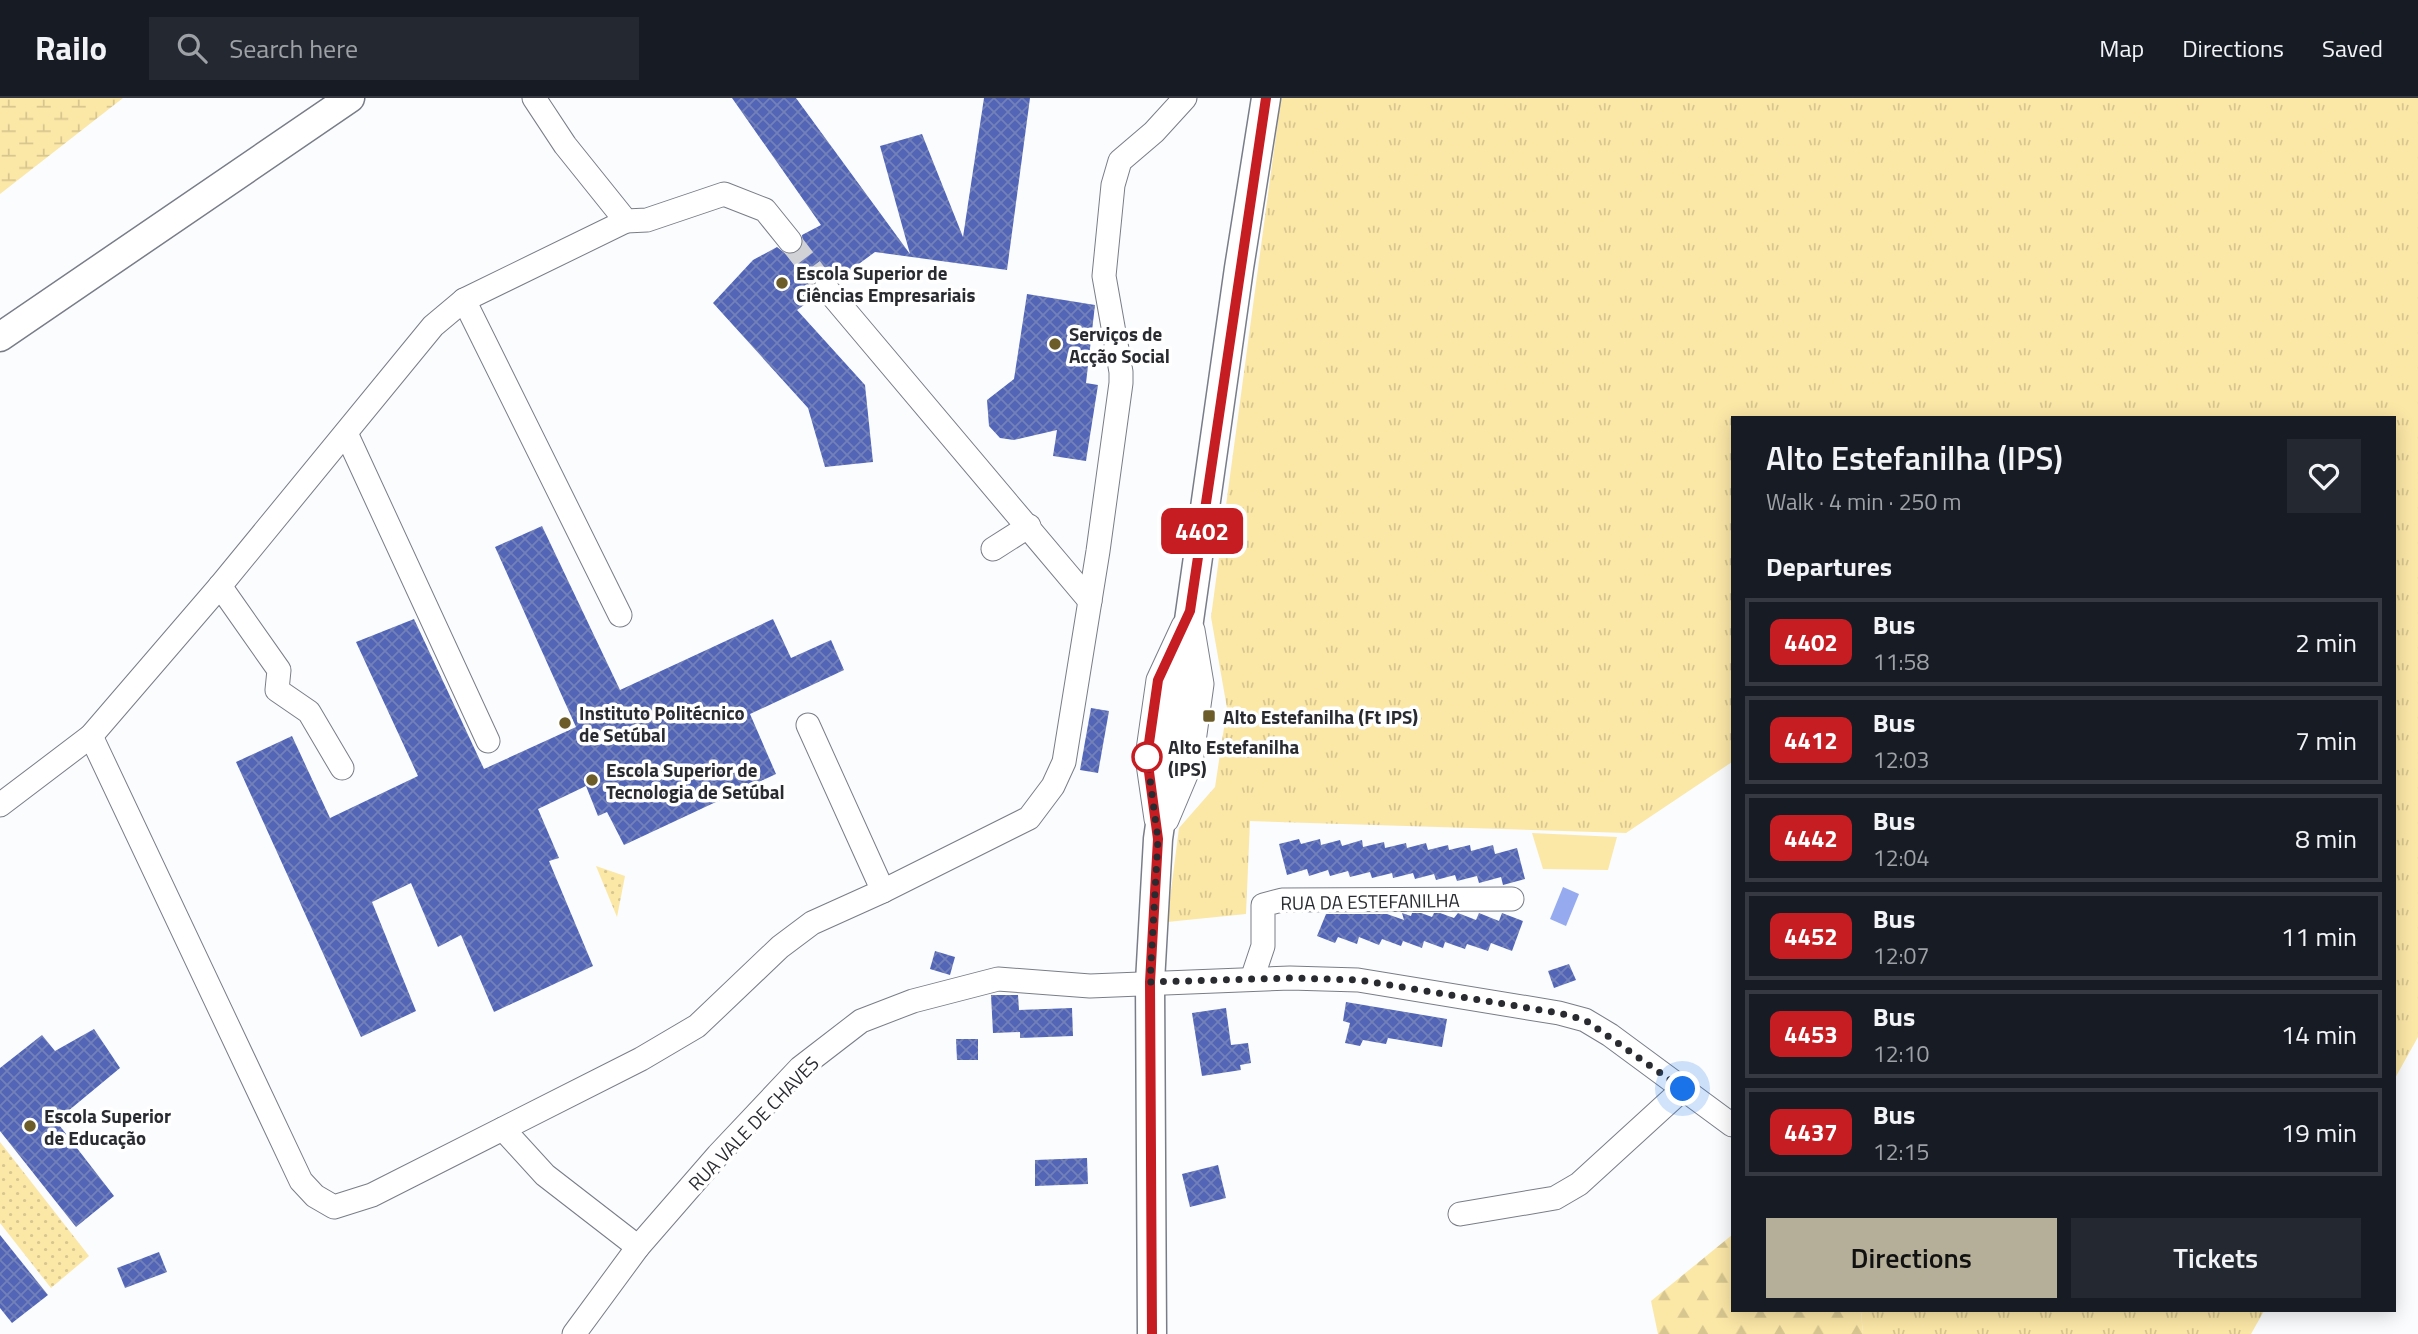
<!DOCTYPE html>
<html lang="en">
<head>
<meta charset="utf-8">
<style>
  body { margin:0; font-family:"Titillium Web",sans-serif; background:#242831; color:#f1f3f6; height:100vh; display:flex; flex-direction:column; font-size:26px; white-space:nowrap }
  * { box-sizing:border-box; margin:0 }
  p { font-size:23px; color:#9ea1a6 }
  .icon { flex:none; width:38px; height:38px; fill:none; stroke:currentColor; stroke-width:2; stroke-linecap:round; stroke-linejoin:round }
  .map { position:relative; flex:1; overflow:hidden }
  .details { position:absolute; left:1731px; top:318px; width:665px; height:896px; display:flex; flex-direction:column; background:#171b24; border-radius:0px; box-shadow:0 4px 18px #0003 }
  .details>* { flex:none }
  .badge { padding:0 14px; border-radius:10px; font-size:24px; line-height:46px }
  .you { position:absolute; width:35px; height:35px; margin:-18px; border:5px solid #fff; border-radius:50%; background:#1a73e8; box-shadow:0 0 0 10px #1a73e833 }
  .map>.badge { position:absolute; translate:-50% -50%; box-shadow:0 0 0 4px #fff }
  h2 { padding:0 35px; font-size:26px; line-height:63px }
  .round { display:grid; place-items:center; flex:none; width:74px; height:74px; border-radius:0px; background:#242831 }
  .summary { display:flex; align-items:center; justify-content:space-between; height:119px; padding:0 35px }
  h1 { font-size:33px; font-weight:600; line-height:52px }
  .action { display:flex; gap:14px; margin-top:auto; padding:14px 35px }
  .action a { flex:1; height:80px; border-radius:0px; background:#b5af9a; color:#111; font-size:28px; font-weight:600; line-height:80px; text-align:center }
  .action a+a { background:#242831; color:#f1f3f6 }
  ul { padding:0; list-style:none }
  li { display:flex; align-items:center; gap:21px; height:88px; margin:0 14px 10px; padding:0 21px; border:4px solid #363941; border-radius:0px }
  li div { flex:1 }
  li b { display:block; font-size:26px }
  li em { font-style:normal }
  li .badge { min-width:77px; font-weight:700; text-align:center }
  header { display:flex; align-items:center; gap:42px; box-sizing:border-box; height:98px; padding:0 35px; background:#171b24; border-bottom:2px solid #363941 }
  header strong { font-size:33px }
  nav { display:flex; gap:38px; margin-inline-start:auto; font-size:24px }
  .search { width:490px; height:63px; background:#242831; display:flex; align-items:center; gap:18px; box-sizing:border-box; padding:0 24px; border-radius:0px; color:#9ea1a6; font-size:26px }
  .map>svg:first-child { display:block }
  .grass { fill:url(#grass-tufts) }
  .forest { fill:url(#forest-firs) }
  .wetland { fill:url(#wetland-marsh) }
  .park { fill:url(#park-dots) }
  .pitch { fill:#fbe7a6 }
  .water { fill:#96aaf0 }
  .building { fill:url(#building-cross-hatch) }
  .lines { fill:none; stroke-linecap:round; stroke-linejoin:round }
  .minor-tunnel { stroke:#d1d2d5; stroke-width:23; stroke-dasharray:23 11; stroke-linecap:butt }
  .minor-casing { stroke:#797d89; stroke-width:25 }
  .major-casing { stroke:#797d89; stroke-width:31 }
  .minor { stroke:#fff; stroke-width:23 }
  .major { stroke:#fff; stroke-width:28 }
  .line-casing { stroke:#fff; stroke-width:16 }
  .line { stroke:#c61d23; stroke-width:10 }
  .walk { stroke:#292b30; stroke-width:7; stroke-dasharray:0 12.6 }
  .poi-dot { fill:#6b5c2a; stroke:#fff; stroke-width:2.5 }
  .stop-dot { fill:#fff; stroke:#c61d23; stroke-width:3.5 }
  .labels { text-anchor:middle; dominant-baseline:central; stroke-width:7; stroke-linejoin:round; paint-order:stroke }
  .poi-label { font-size:19px; font-weight:bold; fill:#292b30; stroke:#fff; text-anchor:start }
  .stop-label { font-size:19px; font-weight:bold; fill:#292b30; stroke:#fff; text-anchor:start }
  .street-label { font-size:19px; fill:#292b30; stroke:#fff }
</style>
</head>
<body>
<header>
<strong>Railo</strong>
<div class="search"><svg class="icon" aria-label="search" viewBox="0 0 24 24"><circle cx="10" cy="10" r="6"/><path d="M15 15l6 6"/></svg>Search here</div>
<nav><a>Map</a><a>Directions</a><a>Saved</a></nav>
</header>
<div class="map">
<svg width="2418" height="1236" viewBox="0 0 2418 1236">
  <defs>
    <pattern id="grass-tufts" width="24" height="20" patternUnits="userSpaceOnUse" patternTransform="scale(1.75)"><rect width="24" height="20" fill="#fbe7a6"/><path d="M3 7l-1-3M5 7V3M7 7l1-3M15 17l-1-3M17 17v-4M19 17l1-3" fill="none" stroke="#d7c68f"/></pattern>
    <pattern id="forest-firs" width="22" height="20" patternUnits="userSpaceOnUse" patternTransform="scale(1.75)"><rect width="22" height="20" fill="#fbe7a6"/><path d="M5 1l3.5 6h-7zM16 11l3.5 6h-7z" fill="#d7c68f"/></pattern>
    <pattern id="wetland-marsh" width="20" height="14" patternUnits="userSpaceOnUse" patternTransform="scale(1.75)"><rect width="20" height="14" fill="#fbe7a6"/><path d="M1 5h8M5 5V1M11 12h8M15 12V8" fill="none" stroke="#d7c68f"/></pattern>
    <pattern id="park-dots" width="8" height="8" patternUnits="userSpaceOnUse" patternTransform="scale(1.75)"><rect width="8" height="8" fill="#fbe7a6"/><path d="M2 2h.1M6 6h.1" fill="none" stroke="#d7c68f" stroke-width="1.8" stroke-linecap="round"/></pattern>
    <pattern id="building-cross-hatch" width="8" height="8" patternUnits="userSpaceOnUse" patternTransform="scale(1.75)"><rect width="8" height="8" fill="#5265b6"/><path d="M0 0l8 8M0 8l8-8" fill="none" stroke="#7380b9"/></pattern>
  </defs>
  <rect width="100%" height="100%" fill="#fbfcfe"/>
  <g class="grass">
    <path d="M1281,0H2418V939L2394,982V320H1732V664L1626,735L1250,723L1246,816L1167,824L1179,730L1215,689L1227,610L1211,519Z"/>
    <path d="M1861,1213H2264L2251,1236H1863Z"/>
  </g>
  <path class="forest" d="M1732,1137V1213H1861L1863,1236H1658L1651,1203Z"/>
  <path class="wetland" d="M0,0H123L0,96Z"/>
  <g class="park">
    <path d="M596,768L625,778L617,819Z"/>
    <path d="M0,1044L89,1158L51,1190L0,1125Z"/>
  </g>
  <path class="pitch" d="M1532,735L1617,739L1608,772L1543,771Z"/>
  <path class="water" d="M1563,789L1579,796L1566,828L1550,821Z"/>
  <g class="building">
    <path d="M732,0H796L910,156L880,48L922,36L963,139L984,0H1030L1007,172L875,154L837,182L830,177L818,179L813,186L815,199L797,212L865,287L873,364L825,369L808,310L713,205L753,162L777,149L786,156L798,154L803,147L802,137L821,127Z"/>
    <path d="M1027,196L1095,207L1086,285L1098,287L1086,363L1053,358L1057,332L1014,342L1000,340L989,328L987,302L1014,281Z"/>
    <path d="M542,428L620,592L773,521L791,560L831,542L844,572L750,616L776,676L624,747L607,714L598,718L586,688L538,711L559,760L549,763L593,868L494,914L461,837L438,849L411,785L372,804L416,913L361,939L236,664L292,638L330,720L418,678L356,544L414,521L484,671L576,629L495,449Z"/>
    <path d="M1091,610L1109,613L1098,675L1080,672Z"/>
    <path d="M1299,741L1301,746L1320,741L1321,747L1340,742L1342,748L1362,742L1363,749L1384,744L1385,750L1406,745L1407,750L1426,745L1428,752L1448,747L1449,752L1470,747L1471,753L1493,747L1495,756L1517,750L1525,781L1503,787L1501,779L1479,785L1477,778L1457,783L1455,777L1436,782L1434,776L1415,781L1413,775L1393,780L1392,775L1372,780L1370,774L1350,779L1348,773L1330,778L1328,772L1309,778L1307,771L1287,777L1279,746Z"/>
    <path d="M1402,815L1411,818L1412,815H1421L1432,819L1434,815H1440L1454,820L1458,815L1476,822L1479,815L1499,823L1502,815L1523,823L1512,853L1491,845L1488,853L1467,846L1465,851L1445,844L1443,850L1424,843L1422,850L1403,843L1401,848L1382,841L1379,847L1359,839L1357,846L1338,839L1335,845L1317,838L1326,816H1387L1404,822Z"/>
    <path d="M935,853L955,859L950,877L930,871Z"/>
    <path d="M1569,866L1576,882L1554,890L1548,873Z"/>
    <path d="M991,897H1018L1019,912L1072,910L1073,938L1020,940V934L993,935Z"/>
    <path d="M1346,904L1447,921L1442,949L1388,940L1386,946L1363,942L1360,948L1345,945L1350,925L1343,923Z"/>
    <path d="M1226,910L1231,947L1248,945L1251,965L1240,967L1241,972L1202,978L1192,915Z"/>
    <path d="M94,931L120,970L56,1023L114,1098L76,1129L0,1033V970L42,937L55,953Z"/>
    <path d="M956,941H978V962H957Z"/>
    <path d="M1087,1060L1088,1086L1035,1088V1062Z"/>
    <path d="M1218,1067L1226,1100L1190,1109L1182,1076Z"/>
    <path d="M0,1137L48,1197L12,1225L0,1210Z"/>
    <path d="M159,1154L167,1174L125,1190L117,1170Z"/>
  </g>
  <g class="lines">
    <path class="minor-tunnel" d="M790,143L826,190"/>
    <g class="minor-casing">
      <g id="minor">
        <path d="M534,0L565,47L626,123L647,122L724,96L765,112L790,143"/>
        <path d="M826,190L1090,503"/>
        <path d="M464,202L620,517"/>
        <path d="M346,335L488,643"/>
        <path d="M993,451L1029,428"/>
        <path d="M220,488L279,572L277,592L309,614L342,670"/>
        <path d="M808,627L883,793"/>
        <path d="M91,638L301,1083L315,1098L334,1109L372,1097L641,961L697,928L780,849L812,825L883,793L1029,720L1053,688L1064,664L1098,453L1121,285V274L1104,178L1113,87L1120,63L1154,34L1185,0"/>
        <path d="M0,707L91,638L220,488L433,228L464,202L626,123"/>
        <path d="M1156,721L1147,659L1158,582L1183,528"/>
        <path d="M1167,722L1191,665L1202,586L1193,532"/>
        <path d="M1252,881L1263,848V807L1282,802L1512,801"/>
        <path d="M503,1031L545,1077L638,1149"/>
        <path d="M1460,1116L1555,1100L1579,1086L1683,991"/>
        <path d="M574,1236L638,1149L718,1057L800,970L861,923L913,903L998,881L1090,888L1290,880L1358,882L1559,915L1585,922L1610,937L1732,1027"/>
      </g>
    </g>
    <g class="major-casing">
      <g id="major">
        <path d="M0,239L350,0"/>
        <path d="M1152,1236L1150,884L1158,741L1239,170L1266,0"/>
      </g>
    </g>
    <use href="#minor" class="minor"/>
    <use href="#major" class="major"/>
  </g>
  <g class="lines">
    <g class="line-casing">
      <path id="line" d="M1152,1236L1150,884L1158,741L1147,659L1158,582L1190,513L1266,0"/>
    </g>
    <use href="#line" class="line"/>
    <path class="walk" d="M1147,659L1158,741L1150,884L1290,880L1359,882L1559,915L1585,922L1683,991"/>
  </g>
  <g class="poi-dot">
    <circle cx="782" cy="185" r="7"/>
    <circle cx="1055" cy="246" r="7"/>
    <rect x="1202" y="611" width="14" height="14" rx="3.5"/>
    <circle cx="565" cy="625" r="7"/>
    <circle cx="592" cy="682" r="7"/>
    <circle cx="30" cy="1028" r="7"/>
  </g>
  <circle class="stop-dot" cx="1147" cy="659" r="14"/>
  <g class="labels">
    <g class="poi-label">
      <text x="796" y="174">Escola Superior de<tspan x="796" dy="22">Ciências Empresariais</tspan></text>
      <text x="1069" y="235">Serviços de<tspan x="1069" dy="22">Acção Social</tspan></text>
      <text x="579" y="614">Instituto Politécnico<tspan x="579" dy="22">de Setúbal</tspan></text>
      <text x="1223" y="618">Alto Estefanilha (Ft IPS)</text>
      <text x="606" y="671">Escola Superior de<tspan x="606" dy="22">Tecnologia de Setúbal</tspan></text>
      <text x="44" y="1017">Escola Superior<tspan x="44" dy="22">de Educação</tspan></text>
    </g>
    <g class="stop-label">
      <text x="1168" y="648">Alto Estefanilha<tspan x="1168" dy="22">(IPS)</tspan></text>
    </g>
    <g class="street-label">
      <text transform="translate(1370 803) rotate(-1)">RUA DA ESTEFANILHA</text>
      <text transform="translate(753 1025) rotate(-46)">RUA VALE DE CHAVES</text>
    </g>
  </g>
</svg>
<div class="you" style="left:1683px;top:991px"></div>
<b class="badge" style="left:1202px;top:433px;background:#c61d23;color:#fff">4402</b>
<section class="details">
<div class="summary"><div><h1>Alto Estefanilha (IPS)</h1><p>Walk · 4 min · 250 m</p></div><a class="round"><svg class="icon" aria-label="heart" viewBox="0 0 24 24"><path d="M12 20l-8-8c-3-5 5-10 8-4 3-6 11-1 8 4z"/></svg></a></div>
<h2>Departures</h2>
<ul>
<li><span class="badge" style="background:#c61d23;color:#fff">4402</span><div><b>Bus</b><p>11:58</p></div><em>2 min</em></li>
<li><span class="badge" style="background:#c61d23;color:#fff">4412</span><div><b>Bus</b><p>12:03</p></div><em>7 min</em></li>
<li><span class="badge" style="background:#c61d23;color:#fff">4442</span><div><b>Bus</b><p>12:04</p></div><em>8 min</em></li>
<li><span class="badge" style="background:#c61d23;color:#fff">4452</span><div><b>Bus</b><p>12:07</p></div><em>11 min</em></li>
<li><span class="badge" style="background:#c61d23;color:#fff">4453</span><div><b>Bus</b><p>12:10</p></div><em>14 min</em></li>
<li><span class="badge" style="background:#c61d23;color:#fff">4437</span><div><b>Bus</b><p>12:15</p></div><em>19 min</em></li>
</ul>
<div class="action"><a>Directions</a><a>Tickets</a></div>
</section>
</div>
</body>
</html>
